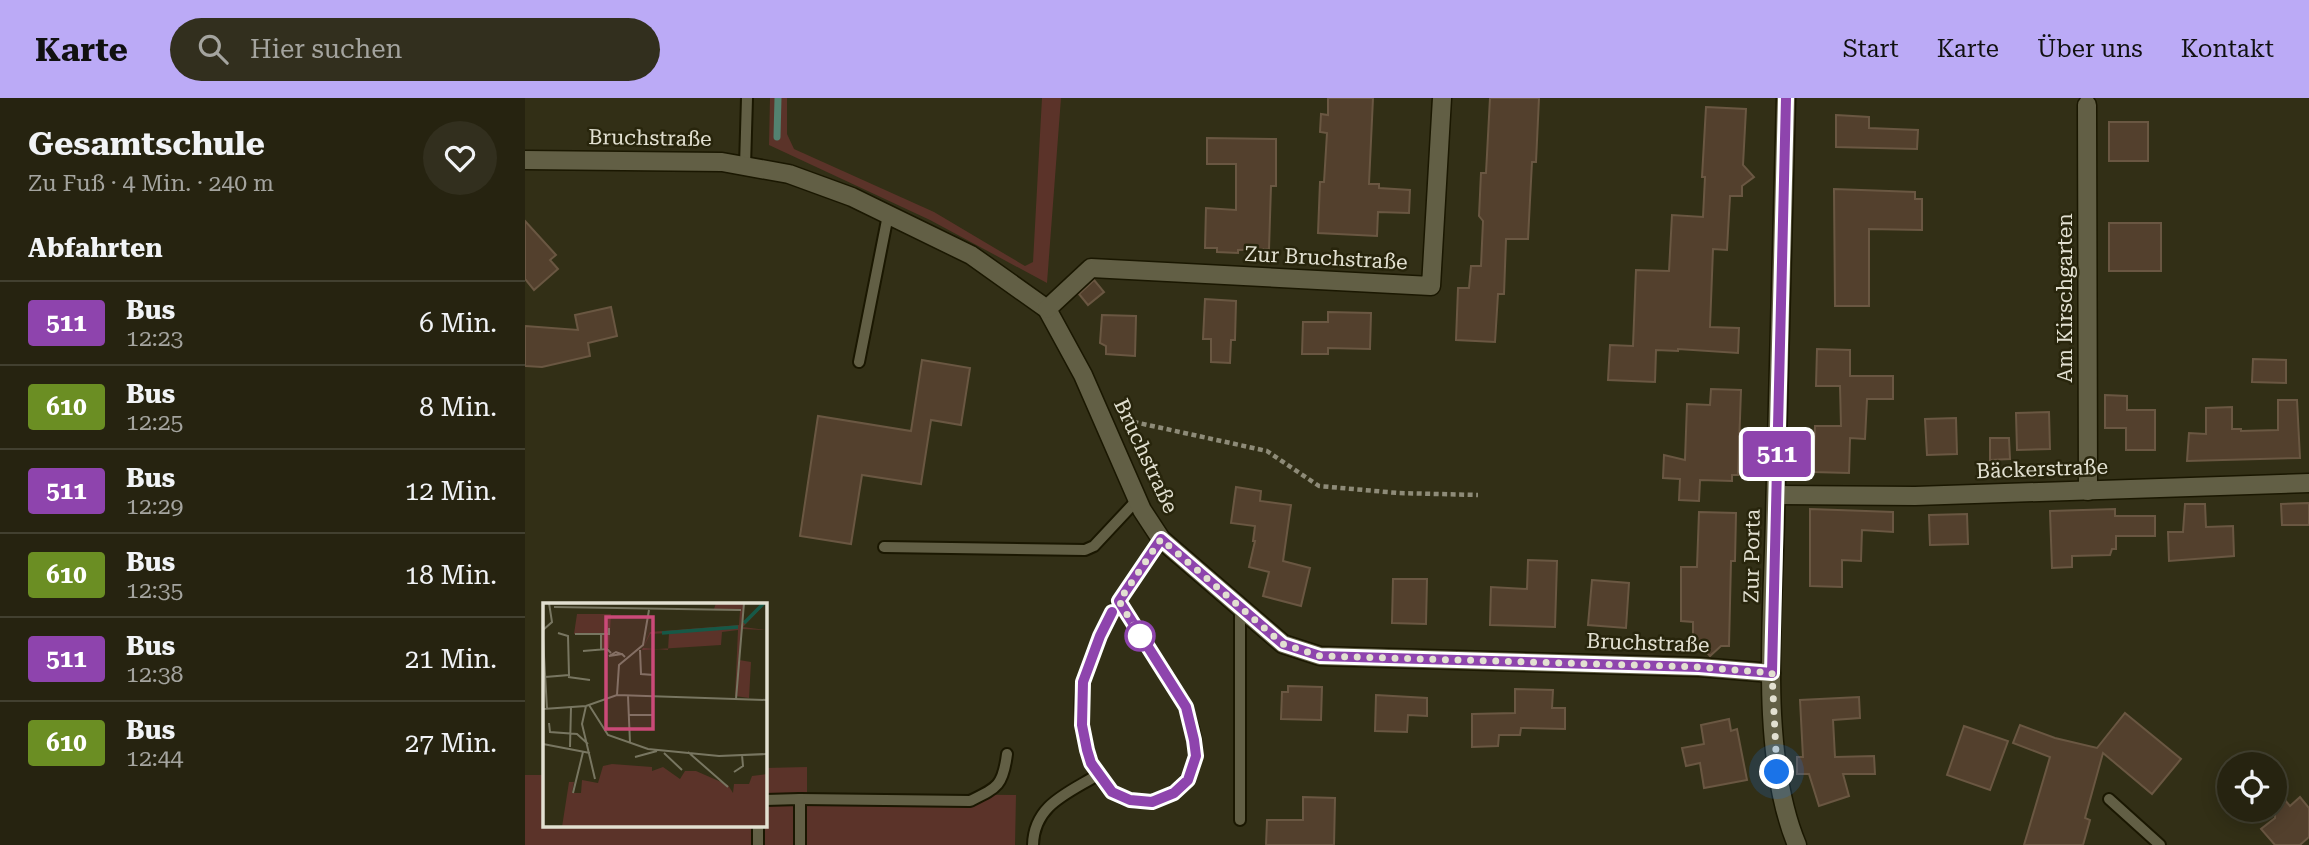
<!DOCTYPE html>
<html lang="de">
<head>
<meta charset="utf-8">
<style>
  body { margin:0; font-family:"Roboto Serif",serif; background:#322f1e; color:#f1f3f6; height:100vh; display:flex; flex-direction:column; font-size:26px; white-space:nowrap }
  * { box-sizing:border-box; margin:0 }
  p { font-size:23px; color:#a4a49f }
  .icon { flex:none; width:38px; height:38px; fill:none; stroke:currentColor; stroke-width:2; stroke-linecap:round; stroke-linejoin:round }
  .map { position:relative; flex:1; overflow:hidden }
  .side { display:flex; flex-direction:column; background:#262310; width:525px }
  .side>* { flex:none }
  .badge { padding:0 14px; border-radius:5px; font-size:24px; line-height:46px }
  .buttons { position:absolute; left:1692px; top:654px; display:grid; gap:14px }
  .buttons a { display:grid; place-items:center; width:70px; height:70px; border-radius:50%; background:#262310; box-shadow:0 4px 18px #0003,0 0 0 2px #424030; font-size:35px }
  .you { position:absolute; width:35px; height:35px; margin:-18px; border:5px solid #fff; border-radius:50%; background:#1a73e8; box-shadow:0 0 0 10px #1a73e833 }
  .map>.badge { position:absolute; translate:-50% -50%; box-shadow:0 0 0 4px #fff }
  h2 { padding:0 28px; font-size:26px; line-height:63px }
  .round { display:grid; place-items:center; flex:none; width:74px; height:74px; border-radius:37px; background:#322f1e }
  .head { display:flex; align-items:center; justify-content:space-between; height:119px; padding:0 28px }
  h1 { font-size:33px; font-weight:700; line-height:52px }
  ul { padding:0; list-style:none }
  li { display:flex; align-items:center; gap:21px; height:84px; padding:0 28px; border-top:2px solid #424030 }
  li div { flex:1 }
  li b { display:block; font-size:26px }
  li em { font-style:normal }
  li .badge { min-width:77px; font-weight:700; text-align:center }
  header { display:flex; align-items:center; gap:42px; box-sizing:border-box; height:98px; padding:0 35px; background:#bbaaf6; color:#111 }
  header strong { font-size:33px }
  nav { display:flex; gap:38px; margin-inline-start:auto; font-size:24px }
  .search { width:490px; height:63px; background:#322f1e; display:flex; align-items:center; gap:18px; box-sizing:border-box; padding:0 24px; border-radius:38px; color:#a4a49f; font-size:26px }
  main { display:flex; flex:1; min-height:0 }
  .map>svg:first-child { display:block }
  .green { fill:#5b3329 }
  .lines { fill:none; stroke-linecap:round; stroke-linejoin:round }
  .stream { stroke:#538270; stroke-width:7 }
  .building { fill:#53402d; stroke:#6a5742; stroke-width:2 }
  .lane-casing { stroke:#1a1701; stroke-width:14 }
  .street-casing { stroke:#1a1701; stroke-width:21 }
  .secondary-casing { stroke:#1a1701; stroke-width:21 }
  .path { stroke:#8e8b78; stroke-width:4.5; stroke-dasharray:5 3.5; stroke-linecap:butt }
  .lane { stroke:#625f45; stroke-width:10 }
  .street { stroke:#625f45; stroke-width:18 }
  .secondary { stroke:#625f45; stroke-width:18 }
  .line-casing { stroke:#fff; stroke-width:16 }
  .line { stroke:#8e44ad; stroke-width:10 }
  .walk { stroke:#e2e0d1; stroke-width:7; stroke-dasharray:0 12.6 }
  .stop-dot { fill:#fff; stroke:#8e44ad; stroke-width:3.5 }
  .labels { text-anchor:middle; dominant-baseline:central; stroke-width:5; stroke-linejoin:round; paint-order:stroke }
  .street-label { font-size:21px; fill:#e2e0d1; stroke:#28250c }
  .inset-river { fill:none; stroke:#165947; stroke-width:3.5 }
  .inset-road { fill:none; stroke:#787661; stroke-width:2 }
  .view { fill:#ca4a78; fill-opacity:0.15; stroke:#ca4a78; stroke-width:3.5 }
  .inset-edge { fill:none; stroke:#e2e0d1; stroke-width:3.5 }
</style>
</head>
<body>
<header>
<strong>Karte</strong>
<div class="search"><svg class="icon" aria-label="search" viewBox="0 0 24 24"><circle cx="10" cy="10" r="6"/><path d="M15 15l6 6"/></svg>Hier suchen</div>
<nav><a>Start</a><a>Karte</a><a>Über uns</a><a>Kontakt</a></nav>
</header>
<main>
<section class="side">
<div class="head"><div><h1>Gesamtschule</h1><p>Zu Fuß · 4 Min. · 240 m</p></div><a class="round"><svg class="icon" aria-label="heart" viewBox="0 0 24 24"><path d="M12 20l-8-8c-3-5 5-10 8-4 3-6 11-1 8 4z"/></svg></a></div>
<h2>Abfahrten</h2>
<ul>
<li><span class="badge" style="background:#8e44ad;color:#fff">511</span><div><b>Bus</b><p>12:23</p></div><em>6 Min.</em></li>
<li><span class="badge" style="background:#6b8e23;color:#fff">610</span><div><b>Bus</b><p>12:25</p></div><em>8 Min.</em></li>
<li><span class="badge" style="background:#8e44ad;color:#fff">511</span><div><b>Bus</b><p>12:29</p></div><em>12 Min.</em></li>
<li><span class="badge" style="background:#6b8e23;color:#fff">610</span><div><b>Bus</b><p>12:35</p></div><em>18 Min.</em></li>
<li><span class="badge" style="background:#8e44ad;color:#fff">511</span><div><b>Bus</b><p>12:38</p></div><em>21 Min.</em></li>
<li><span class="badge" style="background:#6b8e23;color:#fff">610</span><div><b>Bus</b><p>12:44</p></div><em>27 Min.</em></li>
</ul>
</section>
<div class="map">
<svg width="1784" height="747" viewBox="0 0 1784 747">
  <rect width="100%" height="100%" fill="#322f16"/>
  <g class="green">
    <path d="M245,0H262V36L269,51L409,114L500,168L508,164L517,0H536L522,185L405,122L244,47Z"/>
    <path d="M282,669V695L491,697L490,747H0V677H19V728H240V670Z"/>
  </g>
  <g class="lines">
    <path class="stream" d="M252,39L253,0"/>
  </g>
  <g class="building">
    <path d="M803,0H848L844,86H854V90L885,92L884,115L853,114L852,138L793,135L795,84H799L802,35L795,34L796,16L803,17Z"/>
    <path d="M965,0H1014L1011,64H1007L1003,141H981L979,196H973L970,244L931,242L933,190H944L946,168H956L958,123L954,118L956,75H961Z"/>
    <path d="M1181,9L1221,11L1218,67L1229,79L1217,88V98H1205L1202,152L1188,151L1185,229L1214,230L1213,255L1153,251V253L1131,252L1130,284L1083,282L1085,247L1108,248L1111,172L1144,173L1147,117L1178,119L1180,79H1177Z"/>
    <path d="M1311,17L1344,19V30L1393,32L1392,51L1311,49Z"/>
    <rect x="1584" y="24" width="39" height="39"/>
    <path d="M682,40L751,41V88H746L744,151L713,152V155L692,154V150H680L681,110L711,112V66H682Z"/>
    <path d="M1309,91L1390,94V101H1397V132L1344,131V208H1310Z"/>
    <path d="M0,123L31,157L25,162L33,171L9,192L0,181Z"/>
    <rect x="1584" y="125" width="52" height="48"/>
    <path d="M569,182L579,194L563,207L554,196Z"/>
    <path d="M680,201L711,203L710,242H706L705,265L686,264V241H678Z"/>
    <path d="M86,209L92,238L63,245L65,258L17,269L0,268V228L53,232L50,217Z"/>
    <path d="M803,214L846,215L845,251L803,250V256H777L778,224H803Z"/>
    <path d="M577,217L611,218L610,258L581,256V248L575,245Z"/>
    <path d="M1292,251L1325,252V278H1368V301H1342L1340,341L1325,340L1324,375L1288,374L1290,328H1316L1315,288H1291Z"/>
    <path d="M1728,261L1761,262V285L1727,284Z"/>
    <path d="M397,262L445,270L436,327L406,322L396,386L337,377L326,446L275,438L293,318L386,333Z"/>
    <path d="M1186,291L1216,292L1213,377H1207V383L1175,382L1174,403L1154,402L1155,381L1138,380L1139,357L1160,362L1162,306L1185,307Z"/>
    <path d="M1580,297L1602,298V312H1630V352H1601V330H1580Z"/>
    <path d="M1753,302H1772L1775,360L1662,363L1664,335L1681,336V310L1707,309V331H1716V333L1753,332Z"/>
    <path d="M1524,314L1525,351L1492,352L1491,315Z"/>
    <path d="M1431,320L1432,356L1402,357L1400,321Z"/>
    <path d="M1465,340H1484L1485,361L1465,362Z"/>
    <path d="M711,389L736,393L735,403L766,407L758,463L785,470L776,508L738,498L744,474L724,469L730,443H728L730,428L706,425Z"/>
    <path d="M1784,405V427H1757L1756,406Z"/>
    <path d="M1660,406H1680L1681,429L1708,428L1709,458L1644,463L1643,434H1658Z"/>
    <path d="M1285,411L1368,414V434L1337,432L1336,463L1317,462V489L1285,488Z"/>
    <path d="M1590,411V418H1630V438H1591V451H1587L1585,457L1547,458V469L1527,470L1525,413Z"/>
    <path d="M1174,414L1211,415L1210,463H1206L1204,548H1196L1185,558L1176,548H1168V524L1156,523V469H1172Z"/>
    <path d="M1442,416L1443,446L1405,447L1404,417Z"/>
    <path d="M1003,462L1032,463L1030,529L965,527L966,489L1002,491Z"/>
    <path d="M868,481H902L901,526L867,525Z"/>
    <path d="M1067,482L1104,485L1101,530L1063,527Z"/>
    <path d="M763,588L797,589L796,622L756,621L757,594H763Z"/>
    <path d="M990,591L1028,592L1027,610H1040V631L996,630L995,637H974L973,648L947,649V616L990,615Z"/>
    <path d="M851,597L902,600V618L883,617L882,634L850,633Z"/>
    <path d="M1334,599L1335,620L1308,622L1310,659L1349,658L1350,676H1318L1324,698L1294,708L1284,676H1272V659H1278L1275,602Z"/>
    <path d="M1600,615L1656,661L1627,696L1578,655L1560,720L1565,722L1558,747H1499L1525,659L1488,645L1495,627L1530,640L1572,650Z"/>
    <path d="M1204,621L1206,633L1212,631L1222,682L1179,690L1175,665L1161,668L1157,650L1179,646L1176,627Z"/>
    <path d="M1439,628L1483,643L1465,692L1422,677Z"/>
    <path d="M1750,690L1765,708L1775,699L1784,710V739L1775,747H1750L1736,731L1750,720Z"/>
    <path d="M778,699L810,700L809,747H741L742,722H778Z"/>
  </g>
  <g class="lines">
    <g class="lane-casing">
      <g id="lane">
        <path d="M220,68L222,0"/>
        <path d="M334,264L363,117"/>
        <path d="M359,449L560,452L569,448L613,401"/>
        <path d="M594,503C601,515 608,527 615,539C636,572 675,616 671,657C668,695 616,719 586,693C562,672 550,615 558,584C571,531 606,485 636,441"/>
        <path d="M275,701L445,703C472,690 478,688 482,656"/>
        <path d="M1584,701L1635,747"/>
        <path d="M240,702L275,701V747"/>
        <path d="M715,722V511"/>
        <path d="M233,747V728"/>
        <path d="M508,747C509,706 544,695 574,676"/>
      </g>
    </g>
    <g class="street-casing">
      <g id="street">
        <path d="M1562,7L1563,393"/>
        <path d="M0,62L197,64L264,76L327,99L446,157L522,211L558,277L617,412L636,441L758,546L795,558L1174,569L1246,575"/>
        <path d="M522,211L566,170L906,188L917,0"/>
        <path d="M1251,397L1390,398L1784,385"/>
      </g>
    </g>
    <g class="secondary-casing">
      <path id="secondary" d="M1261,0C1258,140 1254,280 1250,420C1248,519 1234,656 1272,747"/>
    </g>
    <path class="path" d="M600,322L742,353L794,388L873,395L953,397"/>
    <use href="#lane" class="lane"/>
    <use href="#street" class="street"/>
    <use href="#secondary" class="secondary"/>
  </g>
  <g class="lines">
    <g class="line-casing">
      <path id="line" d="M587,514L575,538L558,584L557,627L562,652L566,665L587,694L605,702L627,704L649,695L663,682L671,658L669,642L661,609L594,503L636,441L758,546L795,558L1174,569L1247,575L1261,0"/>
    </g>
    <use href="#line" class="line"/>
    <path class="walk" d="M615,538L594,503L636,441L758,546L795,558L1174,569L1247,575L1252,674"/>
  </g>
  <circle class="stop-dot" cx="615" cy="538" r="14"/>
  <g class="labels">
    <g class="street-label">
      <text transform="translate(125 40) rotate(1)">Bruchstraße</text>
      <text transform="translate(801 160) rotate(3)">Zur Bruchstraße</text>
      <text transform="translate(1540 200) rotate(-90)">Am Kirschgarten</text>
      <text transform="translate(621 358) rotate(65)">Bruchstraße</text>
      <text transform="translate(1517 371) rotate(-2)">Bäckerstraße</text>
      <text transform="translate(1227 458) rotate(-89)">Zur Porta</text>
      <text transform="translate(1123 545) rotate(2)">Bruchstraße</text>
    </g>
  </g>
  <g transform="translate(18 505)">
    <rect width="224" height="224" fill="#322f16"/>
    <path d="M173,0H202L198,22L223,0L200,24L224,27L199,26L196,57L208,59L206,95L192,93L195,27L179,29L178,42L99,47L107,29L196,22L197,8L171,6ZM126,30L125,47L100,45L107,31ZM34,11H68L66,45H57V32L31,31ZM69,161L109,164V168L120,164L137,176L142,168H153L185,182L190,190L191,181H206L209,173L224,171V224H19L26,179H31L29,190H38L39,177L55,180L60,163Z" fill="#5b3329" fill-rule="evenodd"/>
    <path class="inset-river" d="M201,20L221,0M119,30L195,24"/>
    <path class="inset-road" d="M11,4L198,7M0,27L9,19L6,0M32,31H58M0,35L4,106M58,46V31H66V25M97,47L98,71L111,72M40,48L64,46L68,50M79,51L66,53L73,49L78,51H79L82,54M2,74L26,72L25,33L15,30M25,74L47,77M74,92L76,62L100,42L106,7M85,93L87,140M193,96L201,0M46,102L65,132L105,146L176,153L224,151M43,103L39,121L52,176M0,106L43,103L74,92L224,97M86,112H110M6,120L7,129L34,131L45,141M0,141L47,150M27,144L28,104M145,149L185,184M121,150L139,167M92,154L114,148M191,169L200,163L199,152M30,190L40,149"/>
    <path class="view" d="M63,14H110V126H63Z"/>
    <rect width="224" height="224" class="inset-edge"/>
  </g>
</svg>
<div class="buttons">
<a><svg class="icon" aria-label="locate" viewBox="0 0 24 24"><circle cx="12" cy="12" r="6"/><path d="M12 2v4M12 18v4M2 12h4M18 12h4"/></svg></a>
</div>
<div class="you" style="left:1252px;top:674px"></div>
<b class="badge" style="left:1252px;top:356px;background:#8e44ad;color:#fff">511</b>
</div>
</main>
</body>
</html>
